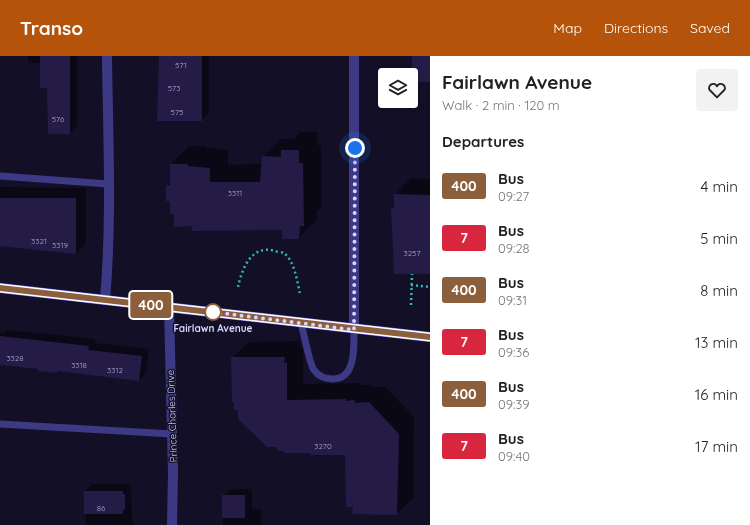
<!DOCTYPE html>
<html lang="en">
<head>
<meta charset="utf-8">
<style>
  body { margin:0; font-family:Quicksand,sans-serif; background:#f2f2f2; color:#222; height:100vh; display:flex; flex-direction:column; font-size:15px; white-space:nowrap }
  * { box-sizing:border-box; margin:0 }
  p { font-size:13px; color:#767676 }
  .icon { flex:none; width:22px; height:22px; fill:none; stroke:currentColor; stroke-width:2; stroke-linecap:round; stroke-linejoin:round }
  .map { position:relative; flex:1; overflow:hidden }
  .sheet { display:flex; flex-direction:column; background:#fff; width:320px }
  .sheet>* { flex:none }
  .badge { padding:0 8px; border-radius:3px; font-size:14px; line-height:26px }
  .controls { position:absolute; left:378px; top:12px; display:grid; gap:8px }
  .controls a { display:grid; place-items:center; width:40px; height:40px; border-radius:4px; background:#fff; box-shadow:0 2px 6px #0003; font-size:20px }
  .you { position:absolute; width:20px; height:20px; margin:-10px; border:3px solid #fff; border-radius:50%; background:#1a73e8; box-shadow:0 0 0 6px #1a73e833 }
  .map>.badge { position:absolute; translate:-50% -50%; box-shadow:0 0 0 2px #fff }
  h2 { padding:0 12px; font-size:15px; line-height:36px }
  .round { display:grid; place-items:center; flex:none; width:42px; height:42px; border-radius:4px; background:#f2f2f2 }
  .headline { display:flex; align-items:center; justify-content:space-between; height:68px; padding:0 12px }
  h1 { font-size:19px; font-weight:700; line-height:30px }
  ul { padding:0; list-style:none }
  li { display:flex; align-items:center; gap:12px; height:52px; padding:0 12px }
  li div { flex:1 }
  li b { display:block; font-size:15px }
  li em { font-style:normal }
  li .badge { min-width:44px; font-weight:700; text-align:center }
  header { display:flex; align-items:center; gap:24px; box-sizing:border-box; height:56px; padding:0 20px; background:#b45309; color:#fff }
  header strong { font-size:19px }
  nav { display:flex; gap:22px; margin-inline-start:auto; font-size:14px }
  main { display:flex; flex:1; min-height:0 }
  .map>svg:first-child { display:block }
  .shadow { fill:#0007 }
  .building { fill:#241b47 }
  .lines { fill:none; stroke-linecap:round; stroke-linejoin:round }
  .path { stroke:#2fb8b0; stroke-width:2.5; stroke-dasharray:2 3; stroke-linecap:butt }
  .lane { stroke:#3d3a85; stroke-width:7 }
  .street { stroke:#3d3a85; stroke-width:10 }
  .secondary { stroke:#6f6bff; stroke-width:10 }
  .line-casing { stroke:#fff; stroke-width:9 }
  .line { stroke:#8b5e3c; stroke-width:6 }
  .walk { stroke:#d9d4ff; stroke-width:4; stroke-dasharray:0 7.2 }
  .stop-dot { fill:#fff; stroke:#8b5e3c; stroke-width:2 }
  .labels { text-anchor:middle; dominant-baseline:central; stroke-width:3; stroke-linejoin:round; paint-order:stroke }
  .number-label { font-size:8px; fill:#aca6d1 }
  .stop-label { font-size:10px; font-weight:bold; fill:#d9d4ff; stroke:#130f26 }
  .street-label { font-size:10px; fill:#d9d4ff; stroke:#130f26 }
</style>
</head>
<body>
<header>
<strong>Transo</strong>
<nav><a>Map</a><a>Directions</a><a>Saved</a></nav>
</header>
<main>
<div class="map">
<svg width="430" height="469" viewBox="0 0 430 469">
  <rect width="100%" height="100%" fill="#130f26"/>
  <g class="shadow">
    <path d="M28,0H77V70L70,77L48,31L41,7H28Z"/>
    <path d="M159,0H209V57L201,64Z"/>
    <path d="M300,76H317V89H321L322,151L317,155V163L299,182L283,174L193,169L175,157L167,130L171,126V108L189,90H206V92L228,94V109L262,108L263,101L281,83H294Z"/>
    <path d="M411,122L430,123V217L392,152L395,149V138Z"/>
    <path d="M0,131L86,132V187L76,197L0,188Z"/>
    <path d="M7,274L95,283V287L149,293L146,317L139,324L59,314L56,316L39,312L0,308V276L4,277Z"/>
    <path d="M300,285V291H303V328L361,327V329H371V331H385L414,361L413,442L397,458L354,450L346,398L285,394L278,390L232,302L249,286Z"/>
    <path d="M92,428H129V431H131L132,466H133V469H86L85,435Z"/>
    <path d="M230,433H252V453H261V469H223V440Z"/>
  </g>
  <g class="building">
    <path d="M40,0H70V78H48L47,32H40Z"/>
    <path d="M159,0H202V65H157Z"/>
    <rect x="412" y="0" width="18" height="26"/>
    <path d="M281,94H299V107H303L304,170H300L299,183H282V174L192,175V170L174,171V158H170V145H166V129H170V108H188V110L210,112V126H260L262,100L281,101Z"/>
    <path d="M394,138L430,139V218H394L391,152H394Z"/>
    <path d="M0,142H76V198L0,190Z"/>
    <path d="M0,280L89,290L88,294L142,300L139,325L57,315V317L38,315V313L0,309Z"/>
    <path d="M231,301H285L284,307H287V344L346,343V345L355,344V347L369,346L399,378L397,459L352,458L353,451H346L345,399H310L311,397H284V395H277V391H267L238,363V354H234V346H232Z"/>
    <path d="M84,435H123V438H125V454H123V458H84Z"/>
    <rect x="222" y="439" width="23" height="23"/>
  </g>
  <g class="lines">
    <g class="path">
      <path d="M411,229L430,231"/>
      <path d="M238,231C242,213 251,188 275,195C277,196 282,196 284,197C295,206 297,225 300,238"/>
      <path d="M411,249L412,218"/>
    </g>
    <g class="lane">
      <path d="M0,120L108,128"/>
      <path d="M301,267C304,277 309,307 314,314C319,321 325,323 333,323C356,323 354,291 354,273"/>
      <path d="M0,368L172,378"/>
    </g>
    <g class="street">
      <path d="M105,244C112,163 108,81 107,0"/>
      <path d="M169,251L173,417L172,469"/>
      <path d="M354,273V0"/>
    </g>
    <path class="secondary" d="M0,232L430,281"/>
  </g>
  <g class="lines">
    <g class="line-casing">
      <path id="line" d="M0,232L430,281"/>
    </g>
    <use href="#line" class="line"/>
    <path class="walk" d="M213,256L354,274L355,92"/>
  </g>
  <circle class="stop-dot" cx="213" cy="256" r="8"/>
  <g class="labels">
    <g class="number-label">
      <text x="181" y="9">571</text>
      <text x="174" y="32">573</text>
      <text x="177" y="56">575</text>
      <text x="58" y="63">576</text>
      <text x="235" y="137">3311</text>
      <text x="39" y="185">3321</text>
      <text x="60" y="189">3319</text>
      <text x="412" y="197">3257</text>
      <text x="15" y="302">3328</text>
      <text x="79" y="309">3318</text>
      <text x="115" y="314">3312</text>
      <text x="323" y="390">3270</text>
      <text x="101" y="452">86</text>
    </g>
    <g class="stop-label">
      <text x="213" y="272">Fairlawn Avenue</text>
    </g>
    <g class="street-label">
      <text transform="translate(172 360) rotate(-92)">Prince Charles Drive</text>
    </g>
  </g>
</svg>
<div class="controls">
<a><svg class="icon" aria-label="layers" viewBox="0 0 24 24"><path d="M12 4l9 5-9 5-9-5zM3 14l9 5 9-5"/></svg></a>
</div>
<div class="you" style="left:355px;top:92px"></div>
<b class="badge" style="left:151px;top:249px;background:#8b5e3c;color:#fff">400</b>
</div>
<section class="sheet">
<div class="headline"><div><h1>Fairlawn Avenue</h1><p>Walk · 2 min · 120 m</p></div><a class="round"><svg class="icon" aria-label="heart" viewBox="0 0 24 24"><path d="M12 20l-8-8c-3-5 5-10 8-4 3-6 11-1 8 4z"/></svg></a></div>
<h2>Departures</h2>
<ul>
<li><span class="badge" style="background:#8b5e3c;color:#fff">400</span><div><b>Bus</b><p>09:27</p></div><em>4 min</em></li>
<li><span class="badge" style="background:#d7263d;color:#fff">7</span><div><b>Bus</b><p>09:28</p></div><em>5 min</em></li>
<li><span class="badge" style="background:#8b5e3c;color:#fff">400</span><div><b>Bus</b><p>09:31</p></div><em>8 min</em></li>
<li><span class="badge" style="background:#d7263d;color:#fff">7</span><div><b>Bus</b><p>09:36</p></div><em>13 min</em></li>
<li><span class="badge" style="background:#8b5e3c;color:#fff">400</span><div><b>Bus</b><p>09:39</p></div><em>16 min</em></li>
<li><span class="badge" style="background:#d7263d;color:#fff">7</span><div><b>Bus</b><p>09:40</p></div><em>17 min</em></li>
</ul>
</section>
</main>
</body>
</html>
